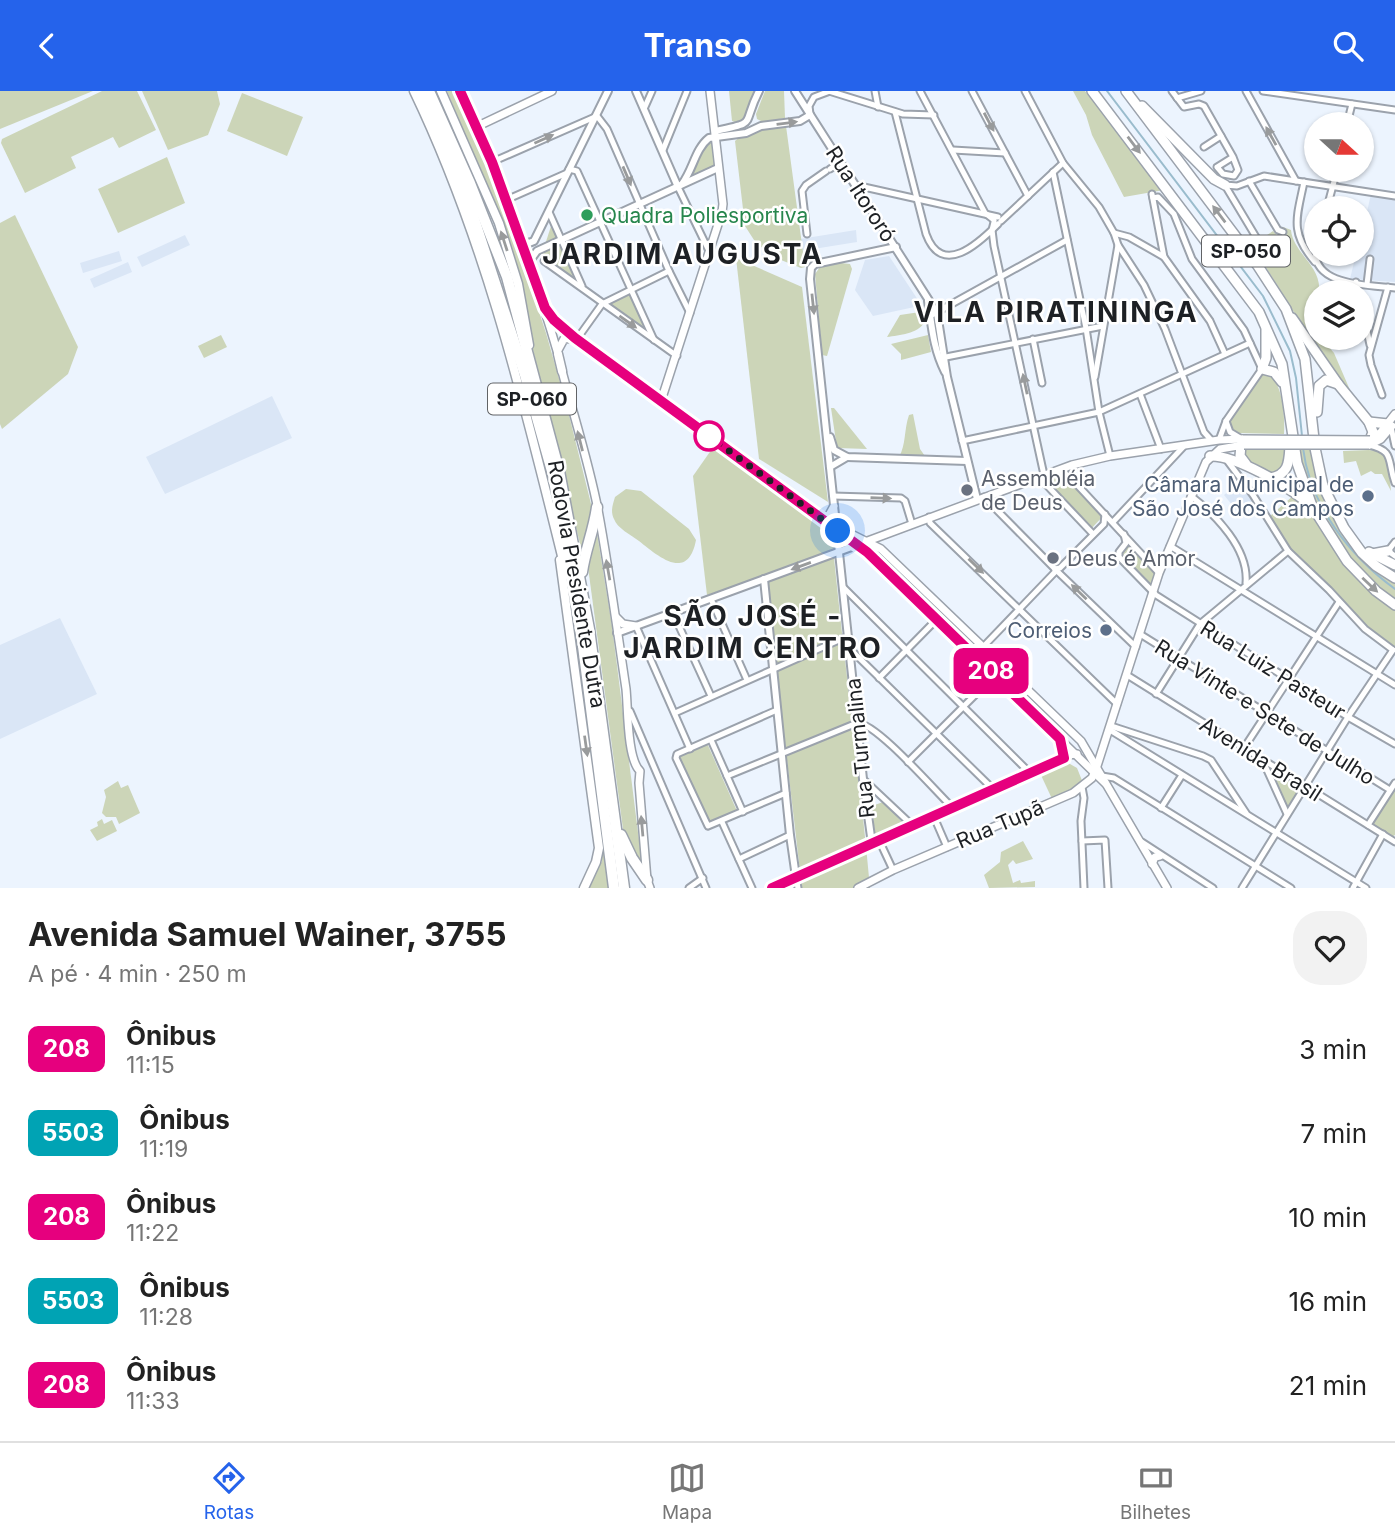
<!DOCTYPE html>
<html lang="pt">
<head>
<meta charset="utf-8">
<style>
  body { margin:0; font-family:Inter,sans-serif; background:#f2f2f2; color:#222; height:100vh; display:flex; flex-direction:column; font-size:26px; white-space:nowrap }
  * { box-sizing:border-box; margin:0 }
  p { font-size:23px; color:#767676 }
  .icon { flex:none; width:38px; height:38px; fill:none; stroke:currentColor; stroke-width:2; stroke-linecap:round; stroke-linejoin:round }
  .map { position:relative; height:797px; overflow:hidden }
  .side { display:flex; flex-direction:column; background:#fff; flex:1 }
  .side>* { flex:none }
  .badge { padding:0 14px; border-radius:10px; font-size:24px; line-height:46px }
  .needle { width:46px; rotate:111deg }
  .buttons { position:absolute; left:1304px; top:21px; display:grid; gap:14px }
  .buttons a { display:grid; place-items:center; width:70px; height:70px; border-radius:50%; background:#fff; box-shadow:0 2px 5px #0004; font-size:35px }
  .you { position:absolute; width:35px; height:35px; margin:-18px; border:5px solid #fff; border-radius:50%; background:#1a73e8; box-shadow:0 0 0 10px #1a73e833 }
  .map>.badge { position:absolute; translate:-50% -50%; box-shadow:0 0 0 4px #fff }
  .round { display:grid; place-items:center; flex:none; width:74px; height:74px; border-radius:28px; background:#f2f2f2 }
  .overview { display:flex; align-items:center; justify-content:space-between; height:119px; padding:0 28px }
  h1 { font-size:33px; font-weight:700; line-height:52px }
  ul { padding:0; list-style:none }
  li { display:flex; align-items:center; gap:21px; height:84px; padding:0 28px }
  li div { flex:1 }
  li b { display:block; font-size:26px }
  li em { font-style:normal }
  li .badge { min-width:77px; font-weight:700; text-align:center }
  header { display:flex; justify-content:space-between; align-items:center; height:91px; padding:0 28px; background:#2563eb; color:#fff; font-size:32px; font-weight:700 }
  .tabs { display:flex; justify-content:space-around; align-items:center; height:98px; border-top:2px solid #e0e0e0; background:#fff; font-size:19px; color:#767676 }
  .tabs a { display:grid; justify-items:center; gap:4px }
  .tabs .current { color:#2563eb }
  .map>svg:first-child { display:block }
  .built { fill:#dae6f6 }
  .green { fill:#ccd5b8 }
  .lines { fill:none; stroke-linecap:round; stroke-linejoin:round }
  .stream { stroke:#9abccd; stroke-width:2 }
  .minor-casing { stroke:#9ba2ac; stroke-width:9 }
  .tertiary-casing { stroke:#9ba2ac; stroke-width:10 }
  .secondary-casing { stroke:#9ba2ac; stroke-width:10 }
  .primary-casing { stroke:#9ba2ac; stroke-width:11 }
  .trunk-casing { stroke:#9ba2ac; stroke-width:12 }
  .motorway-casing { stroke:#9ba2ac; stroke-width:13 }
  .minor { stroke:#fff; stroke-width:5 }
  .tertiary { stroke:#fff; stroke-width:6 }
  .secondary { stroke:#fff; stroke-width:7 }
  .primary { stroke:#fff; stroke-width:8 }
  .trunk { stroke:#fff; stroke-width:9 }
  .motorway { stroke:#fff; stroke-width:10 }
  .secondary-bridge-casing { stroke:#9ba2ac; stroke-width:10; stroke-linecap:butt }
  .secondary-bridge { stroke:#fff; stroke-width:7 }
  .oneway { fill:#999b9c }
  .line-casing { stroke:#fff; stroke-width:16 }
  .line { stroke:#e6007e; stroke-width:10 }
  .walk { stroke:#1d2024; stroke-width:7; stroke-dasharray:0 12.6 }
  .leisure-dot { fill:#2e9e5b; stroke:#fff; stroke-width:2.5 }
  .stop-dot { fill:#fff; stroke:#e6007e; stroke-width:3.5 }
  .worship-dot { fill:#6b7280; stroke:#fff; stroke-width:2.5 }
  .service-dot { fill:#5c6f8a; stroke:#fff; stroke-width:2.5 }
  .labels { text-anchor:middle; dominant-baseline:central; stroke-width:5; stroke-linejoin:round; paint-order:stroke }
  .shield { fill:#fff; stroke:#616366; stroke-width:2 }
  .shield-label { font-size:19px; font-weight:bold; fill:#1d2024 }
  .street-label { font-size:21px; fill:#1d2024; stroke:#fff }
  .leisure-label { font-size:21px; fill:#27864d; stroke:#fff; text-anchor:start }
  .worship-label { font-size:21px; fill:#5b616d; stroke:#fff; text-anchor:start }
  .service-label { font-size:21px; fill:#4e5e75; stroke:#fff; text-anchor:end }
  .district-label { font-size:28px; font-weight:bold; letter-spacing:2px; fill:#1d2024; stroke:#fff }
</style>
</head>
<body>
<header><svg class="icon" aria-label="back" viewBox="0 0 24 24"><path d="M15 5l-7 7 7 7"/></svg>Transo<svg class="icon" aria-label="search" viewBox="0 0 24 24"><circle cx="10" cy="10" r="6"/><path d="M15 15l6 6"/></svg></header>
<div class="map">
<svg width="1395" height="797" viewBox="0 0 1395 797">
  <rect width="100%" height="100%" fill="#ecf4fe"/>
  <g class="built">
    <path d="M1371,103L1395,107V191L1350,188L1356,163H1362V143Z"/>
    <path d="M856,139L857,151L801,160L800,148Z"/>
    <path d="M185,144L190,154L142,176L137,166Z"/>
    <path d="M119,160L122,170L83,182L80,172Z"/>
    <path d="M889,165L920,212L919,215L873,225L855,199L865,169Z"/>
    <path d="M128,171L132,181L94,197L90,188Z"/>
    <path d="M272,305L292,347L165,403L146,366Z"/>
    <path d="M1240,391L1252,410L1237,420L1224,404Z"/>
    <path d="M60,527L97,603L0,648V554Z"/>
  </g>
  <g class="green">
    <path d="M0,0H93L0,38Z"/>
    <path d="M102,0H137L156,39L119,57L113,46L71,66L76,77L25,102L1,52L2,48Z"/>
    <path d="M142,0H217L220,13L208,44L168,59Z"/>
    <path d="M447,0H454L480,57L525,178L546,242L567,316L593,421L582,461L503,135Z"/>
    <path d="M729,0H755L744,31L740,33L732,30Z"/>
    <path d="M765,0H784L785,27L763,31L757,28L756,23Z"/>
    <path d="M1073,0H1085L1164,99L1124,106L1092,44L1086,24Z"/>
    <path d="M242,2L303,26L287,65L227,40Z"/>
    <path d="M786,35L805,176L801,177L771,165L754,149L745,135L735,50C747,40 770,38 786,35Z"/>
    <path d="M715,49L717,76L691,89L694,73L704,54Z"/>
    <path d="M167,66L185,112L118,142L98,98Z"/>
    <path d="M15,124L78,256L68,283L2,338L0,333V132Z"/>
    <path d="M552,132L578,191L544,168L542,163Z"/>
    <path d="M1283,136L1291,139C1293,162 1322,175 1319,201H1316V247H1321L1334,262L1353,306L1312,250L1262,170V162L1265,160L1266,152L1261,148L1273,140L1281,149L1285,145Z"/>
    <path d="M736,167L802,196L828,411L759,368Z"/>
    <path d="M841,172L850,173L852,178L827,265L822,264L815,183L820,176Z"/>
    <path d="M628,200L648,243L605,214Z"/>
    <path d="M920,221L924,225L925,231C917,243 900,244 887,246L900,224Z"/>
    <path d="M221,244L227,256L204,267L198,255Z"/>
    <path d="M928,244L931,261L905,268L901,269V263L891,253Z"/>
    <path d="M1265,281C1283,287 1285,327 1284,343L1236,342L1231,338L1229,331L1259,284Z"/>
    <path d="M831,317H834L867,358L837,357Z"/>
    <path d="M913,323L920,358L927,368L899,366C906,354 904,338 909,324Z"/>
    <path d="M714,355L833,443L836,460L707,504L693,385Z"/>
    <path d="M1246,358L1286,359L1284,373L1279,382L1272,384L1242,366L1243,360Z"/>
    <path d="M1299,358L1312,359L1342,439L1387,487L1395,491V507C1342,472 1312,419 1299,358Z"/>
    <path d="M1369,359L1382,361L1388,369L1391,400L1382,383H1375L1371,380L1361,385L1356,370L1344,372L1343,360Z"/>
    <path d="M1063,381L1104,424L1091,438L1043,388Z"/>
    <path d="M626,398L641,400L689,438L696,449C688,491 659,466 639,450C631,444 617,437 614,428C610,420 613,413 615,406Z"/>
    <path d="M1294,404L1309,415L1321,438L1345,471L1395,515V559L1365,537L1288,458L1269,426Z"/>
    <path d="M597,442L612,535L642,773L627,750L623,738L588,476L590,457Z"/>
    <path d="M1130,453L1157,483L1152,495H1150L1119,462Z"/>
    <path d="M834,467C845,577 860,687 870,797H802L766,490Z"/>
    <path d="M707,652L737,720L707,736L677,665Z"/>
    <path d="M1063,669L1077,677L1083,692L1053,710L1040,682Z"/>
    <path d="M1272,679L1300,696L1288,717Z"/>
    <path d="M118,690L121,697L128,694L140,722L119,733L116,726H106L102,722L106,706L104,699Z"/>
    <path d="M1395,696V744L1392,746L1371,733Z"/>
    <path d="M883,711L905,734L877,746L875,744L872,715Z"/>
    <path d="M102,728L104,733L112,729L117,740L97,750L90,739L98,735L97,731Z"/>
    <path d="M602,738L611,797H589L602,770Z"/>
    <path d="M1023,750L1033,768L1016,773L1013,769L1008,774L1013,792L1020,789L1021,792L1035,790V796L989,797L984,784L1000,771L1001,761Z"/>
  </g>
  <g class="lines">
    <g class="stream">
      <path d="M1107,0L1263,205L1290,260L1296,287L1302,345"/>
      <path d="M1303,357C1310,415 1350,465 1395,498"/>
    </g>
    <g class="minor-casing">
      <g id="minor">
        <path d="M829,0L903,23L934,24"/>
        <path d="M875,0L878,16"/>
        <path d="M920,0L985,122L994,129"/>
        <path d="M972,0L1028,105"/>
        <path d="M1025,0L1063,72L1099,116L1114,142L1118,154L1144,194L1165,238L1204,341L1212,350"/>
        <path d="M1172,0L1184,16L1199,13L1204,15L1233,66L1238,79L1234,85L1223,83L1217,76L1233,66"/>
        <path d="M1246,0L1296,90"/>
        <path d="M1263,0L1395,19"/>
        <path d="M1177,7L1201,0"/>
        <path d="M644,18L652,0"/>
        <path d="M895,21L926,143C942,187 979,152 998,133"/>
        <path d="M810,23L809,15L814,6L830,0"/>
        <path d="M1347,33L1352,13"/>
        <path d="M1204,56L1221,45"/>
        <path d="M663,59L687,0"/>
        <path d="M953,59L1005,62"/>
        <path d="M492,71L597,25L607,38L669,180L690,222"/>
        <path d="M569,78L577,80L654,249"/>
        <path d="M830,78L840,71"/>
        <path d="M1053,81L1086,237L1099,321L1110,365"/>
        <path d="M1249,90L1278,139L1283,141"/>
        <path d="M1304,91C1297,126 1289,141 1315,171"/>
        <path d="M855,94L998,126"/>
        <path d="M1225,94L1237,95L1264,85L1395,105"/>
        <path d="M678,96L710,162"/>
        <path d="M1226,96L1262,156"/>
        <path d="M1152,103L1164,166L1210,230L1225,263"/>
        <path d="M1153,107L1158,106L1174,123L1192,168L1244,239L1262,278L1226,330L1219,349"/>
        <path d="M506,109L567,82"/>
        <path d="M1327,117L1337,79"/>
        <path d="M549,121L582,195"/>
        <path d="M1001,130L1063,72"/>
        <path d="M994,131L992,139L994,155L1044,384"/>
        <path d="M1114,142L1129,146L1164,166"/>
        <path d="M807,143L802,100L806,94L826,80"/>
        <path d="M1316,154C1308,195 1367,194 1395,197"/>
        <path d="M544,170L677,265"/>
        <path d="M1356,191L1358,201"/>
        <path d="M1367,193L1370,168"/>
        <path d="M1362,216L1370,254"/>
        <path d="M930,225L1067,149"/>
        <path d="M577,248L602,213L669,180"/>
        <path d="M1033,248L1042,292"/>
        <path d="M941,267L1103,235"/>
        <path d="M1095,286L1118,154"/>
        <path d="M1140,303L1161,358"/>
        <path d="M1382,304L1371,274L1369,264L1388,196"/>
        <path d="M1226,330L1230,341L1240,347"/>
        <path d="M1391,336L1395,355"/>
        <path d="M962,350L1099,321L1250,252"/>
        <path d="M1369,354C1395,360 1387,369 1395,392"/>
        <path d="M1226,368L1253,404L1288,460L1329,499L1365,538L1393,559"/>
        <path d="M1060,380L1069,385L1159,482"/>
        <path d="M1039,386L1093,443"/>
        <path d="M833,405L901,407L905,410L912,433"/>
        <path d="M1191,405C1216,424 1249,458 1246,492"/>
        <path d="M984,406L1055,478"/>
        <path d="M929,426L930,432L1117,613"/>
        <path d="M1113,431L1185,354"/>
        <path d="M1124,443L1126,452L1119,461V466L1156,504L1348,626L1395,653"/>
        <path d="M1395,451L1388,460L1395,465"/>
        <path d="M1170,455L1395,594"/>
        <path d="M1058,481L1136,556"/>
        <path d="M844,497L1030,682"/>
        <path d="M711,508L747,589"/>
        <path d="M673,522L711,605"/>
        <path d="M636,535L690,658"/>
        <path d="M1140,543L1390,699"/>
        <path d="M983,556L1055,481V478L1060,477L1104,433L1105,423"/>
        <path d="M850,558L994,699"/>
        <path d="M1127,584L1395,751"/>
        <path d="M879,587L937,528"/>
        <path d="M1156,603L1200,533L1288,460"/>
        <path d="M777,619L677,663L676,667L708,735L786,702"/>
        <path d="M630,620L706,797"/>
        <path d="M675,622L848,545"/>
        <path d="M1111,635L1203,665L1211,669L1246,722"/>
        <path d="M1110,639L1366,797"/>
        <path d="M711,649L743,721"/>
        <path d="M1244,657L1339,511"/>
        <path d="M1262,668L1287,723"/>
        <path d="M908,671L995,584"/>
        <path d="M727,685L857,632C876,631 936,701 953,717"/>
        <path d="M1102,685L1114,687L1291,797"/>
        <path d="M863,688L913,735"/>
        <path d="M1082,696L1084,707L1081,730L1084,797"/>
        <path d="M1161,717L1182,684"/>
        <path d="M934,726L947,756"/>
        <path d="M722,731L752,797"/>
        <path d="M1368,734L1395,692"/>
        <path d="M879,749L893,779"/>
        <path d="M1082,750L1105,749L1108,797"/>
        <path d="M1142,751L1213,797"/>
        <path d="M739,768L790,744"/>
        <path d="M796,786L798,797"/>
        <path d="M689,797L703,787"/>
        <path d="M1242,797L1348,626L1393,559"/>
        <path d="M1353,797L1383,743"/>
      </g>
    </g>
    <g class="tertiary-casing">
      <g id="tertiary">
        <path d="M636,0L678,96"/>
        <path d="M795,0L937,222L947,286L977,408"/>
        <path d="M715,40C759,31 741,35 759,0"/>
        <path d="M682,93C693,79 695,58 709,47L746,42L761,35L800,30L810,24"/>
        <path d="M521,150L529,152L534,150L608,0"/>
        <path d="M529,171L537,160L718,77"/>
        <path d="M928,210C932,236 933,257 945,281"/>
        <path d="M830,346L834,359L847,366L967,370"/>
        <path d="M830,376L847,366"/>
        <path d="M764,488L790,744L796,786"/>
        <path d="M617,542L857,454"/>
        <path d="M872,753L863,688L810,188L811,177L815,173L896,156"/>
      </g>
    </g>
    <g class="secondary-casing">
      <g id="secondary">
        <path d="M460,0C498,86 532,173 558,263"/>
        <path d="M476,36L552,0"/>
        <path d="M545,217L554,229L575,247L867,461L1105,692"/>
        <path d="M558,259L564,248L575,247"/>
        <path d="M562,280C574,326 589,372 598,419C609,478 617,538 626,598C628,617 627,668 640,680L639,692L647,789L650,797"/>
        <path d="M661,310L722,121L723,113L710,0"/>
        <path d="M1370,349L1381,341L1395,323"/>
        <path d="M1369,354L1381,348L1392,335"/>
        <path d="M823,427L829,424L834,415"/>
        <path d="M831,433L881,458L1081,650L1167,797"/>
        <path d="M865,451L1072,374L1110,365L1219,349L1243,348"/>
        <path d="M616,526L623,533L636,535"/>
        <path d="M1152,773L1155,766L1160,765"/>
        <path d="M772,797L1068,664L1077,663"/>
        <path d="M858,797L893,779L1073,702L1092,687L1097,675L1159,482L1206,371L1220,358L1244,354"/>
      </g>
    </g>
    <g class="primary-casing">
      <g id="primary">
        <path d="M414,0C486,150 524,312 564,473"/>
        <path d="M441,0L499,132L518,193L529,254"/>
        <path d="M558,263L562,280"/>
        <path d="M560,469L599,757L596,771L584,797"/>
      </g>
    </g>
    <g class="trunk-casing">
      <g id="trunk">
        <path d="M1092,0L1259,221L1282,273L1297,372L1312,415L1347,470L1376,500L1395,514"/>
        <path d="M1126,0L1258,175L1286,218L1305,268L1315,357L1323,395L1344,437L1362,462L1376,475L1395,487"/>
        <path d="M1142,15L1214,88L1225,94"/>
        <path d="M1292,227L1338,293L1369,331L1373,341L1370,349"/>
        <path d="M1266,239V267L1262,278L1274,281L1282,291"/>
        <path d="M1317,321L1319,295L1326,289L1338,293"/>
        <path d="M1369,331L1388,333"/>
        <path d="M1241,354L1240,365L1246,373"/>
        <path d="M1210,365C1236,364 1290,396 1310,414"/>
        <path d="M1270,387C1289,384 1289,371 1290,355"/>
        <path d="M1369,461L1395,474"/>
        <path d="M1372,463L1388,460"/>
      </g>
    </g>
    <g class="motorway-casing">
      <g id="motorway">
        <path d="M421,0L464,97L525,284L553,384L583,555L614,797"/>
        <path d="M429,0L470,92L507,186L559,380L589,538L624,797"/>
        <path d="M582,481C585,459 594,439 597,416"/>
        <path d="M621,744L632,767L647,789"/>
      </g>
    </g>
    <use href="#minor" class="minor"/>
    <use href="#tertiary" class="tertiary"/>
    <use href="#secondary" class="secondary"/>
    <use href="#primary" class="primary"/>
    <use href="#trunk" class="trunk"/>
    <use href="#motorway" class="motorway"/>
    <g class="secondary-bridge-casing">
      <g id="secondary-bridge">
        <path d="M1243,348L1370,349"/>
        <path d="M1244,354H1369"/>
      </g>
    </g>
    <use href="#secondary-bridge" class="secondary-bridge"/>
  </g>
  <defs><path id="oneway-solid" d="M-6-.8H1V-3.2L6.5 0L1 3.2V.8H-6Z" transform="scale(1.75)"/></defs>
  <g class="oneway">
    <use href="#oneway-solid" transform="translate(989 31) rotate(62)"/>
    <use href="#oneway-solid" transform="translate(787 32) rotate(-7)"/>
    <use href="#oneway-solid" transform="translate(1271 45) rotate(-119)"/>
    <use href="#oneway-solid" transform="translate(544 48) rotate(-24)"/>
    <use href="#oneway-solid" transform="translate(1134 54) rotate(53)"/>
    <use href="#oneway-solid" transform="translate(627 85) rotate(67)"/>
    <use href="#oneway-solid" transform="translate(1219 123) rotate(-127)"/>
    <use href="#oneway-solid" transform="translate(504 150) rotate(-108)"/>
    <use href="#oneway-solid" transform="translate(813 213) rotate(84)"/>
    <use href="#oneway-solid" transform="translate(628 231) rotate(35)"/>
    <use href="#oneway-solid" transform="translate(1025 293) rotate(-102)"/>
    <use href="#oneway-solid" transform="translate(580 350) rotate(-104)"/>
    <use href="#oneway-solid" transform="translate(881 407) rotate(2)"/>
    <use href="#oneway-solid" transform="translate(801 475) rotate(160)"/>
    <use href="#oneway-solid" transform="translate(976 475) rotate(44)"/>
    <use href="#oneway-solid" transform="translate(608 479) rotate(-100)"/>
    <use href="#oneway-solid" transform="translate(1370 494) rotate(43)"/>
    <use href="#oneway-solid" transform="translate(1079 501) rotate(-136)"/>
    <use href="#oneway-solid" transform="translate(586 655) rotate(82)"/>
    <use href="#oneway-solid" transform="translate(642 735) rotate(-95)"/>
  </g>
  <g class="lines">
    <g class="line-casing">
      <path id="line" d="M460,0L492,71L545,217L554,229L575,247L867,461L1060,648L1064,667L772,797"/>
    </g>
    <use href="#line" class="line"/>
    <path class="walk" d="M709,345L838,440"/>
  </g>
  <circle class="leisure-dot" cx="587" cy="124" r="7"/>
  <circle class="stop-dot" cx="709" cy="345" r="14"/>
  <g class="worship-dot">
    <circle cx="967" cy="399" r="7"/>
    <circle cx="1053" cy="467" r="7"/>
  </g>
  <g class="service-dot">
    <circle cx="1368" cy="405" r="7"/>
    <circle cx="1106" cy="539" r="7"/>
  </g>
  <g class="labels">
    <g class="shield">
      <rect x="1202" y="144.5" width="88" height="31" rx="5"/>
      <rect x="488" y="292.5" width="88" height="31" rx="5"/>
    </g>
    <g class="shield-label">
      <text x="1246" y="160">SP-050</text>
      <text x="532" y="308">SP-060</text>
    </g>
    <g class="street-label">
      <text transform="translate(861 103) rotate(57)">Rua Itororó</text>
      <text transform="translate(577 493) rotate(80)">Rodovia Presidente Dutra</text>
      <text transform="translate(1273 579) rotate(32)">Rua Luiz Pasteur</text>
      <text transform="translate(1265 621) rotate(32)">Rua Vinte e Sete de Julho</text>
      <text transform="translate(860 657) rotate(-96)">Rua Turmalina</text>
      <text transform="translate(1261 668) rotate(32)">Avenida Brasil</text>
      <text transform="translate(1000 733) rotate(-23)">Rua Tupã</text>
    </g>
    <g class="leisure-label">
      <text x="601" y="124">Quadra Poliesportiva</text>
    </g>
    <g class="worship-label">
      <text x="981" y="387">Assembléia<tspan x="981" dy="24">de Deus</tspan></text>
      <text x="1067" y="467">Deus é Amor</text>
    </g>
    <g class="service-label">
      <text x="1354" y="393">Câmara Municipal de<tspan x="1354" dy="24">São José dos Campos</tspan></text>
      <text x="1092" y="539">Correios</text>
    </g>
    <g class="district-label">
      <text x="683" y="163">JARDIM AUGUSTA</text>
      <text x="1056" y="221">VILA PIRATININGA</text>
      <text x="753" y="525">SÃO JOSÉ -<tspan x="753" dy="32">JARDIM CENTRO</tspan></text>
    </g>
  </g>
</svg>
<div class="buttons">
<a><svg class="needle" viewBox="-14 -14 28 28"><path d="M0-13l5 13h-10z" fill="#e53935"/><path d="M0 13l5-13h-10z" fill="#767676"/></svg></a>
<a><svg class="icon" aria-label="locate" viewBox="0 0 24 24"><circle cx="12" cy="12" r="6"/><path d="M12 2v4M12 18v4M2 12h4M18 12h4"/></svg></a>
<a><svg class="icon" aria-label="layers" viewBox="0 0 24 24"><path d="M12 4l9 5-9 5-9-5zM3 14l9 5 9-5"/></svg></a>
</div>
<div class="you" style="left:838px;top:440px"></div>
<b class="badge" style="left:991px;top:580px;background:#e6007e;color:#fff">208</b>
</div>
<section class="side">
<div class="overview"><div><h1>Avenida Samuel Wainer, 3755</h1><p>A pé · 4 min · 250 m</p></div><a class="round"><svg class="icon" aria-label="heart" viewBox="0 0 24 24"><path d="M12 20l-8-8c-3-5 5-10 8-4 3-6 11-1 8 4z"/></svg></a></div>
<ul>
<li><span class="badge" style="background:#e6007e;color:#fff">208</span><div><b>Ônibus</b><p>11:15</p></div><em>3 min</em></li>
<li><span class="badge" style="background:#00a3b4;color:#fff">5503</span><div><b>Ônibus</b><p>11:19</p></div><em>7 min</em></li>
<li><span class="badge" style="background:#e6007e;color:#fff">208</span><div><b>Ônibus</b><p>11:22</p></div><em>10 min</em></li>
<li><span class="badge" style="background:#00a3b4;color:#fff">5503</span><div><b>Ônibus</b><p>11:28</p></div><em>16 min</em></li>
<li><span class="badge" style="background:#e6007e;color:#fff">208</span><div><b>Ônibus</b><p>11:33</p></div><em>21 min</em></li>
</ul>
</section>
<nav class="tabs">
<a class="current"><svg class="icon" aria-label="directions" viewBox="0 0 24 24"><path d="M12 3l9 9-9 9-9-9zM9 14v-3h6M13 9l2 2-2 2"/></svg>Rotas</a>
<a><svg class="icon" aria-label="map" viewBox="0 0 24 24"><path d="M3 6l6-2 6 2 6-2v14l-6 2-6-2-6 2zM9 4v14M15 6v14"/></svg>Mapa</a>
<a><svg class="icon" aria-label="tickets" viewBox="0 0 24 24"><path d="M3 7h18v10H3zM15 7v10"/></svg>Bilhetes</a>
</nav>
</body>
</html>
